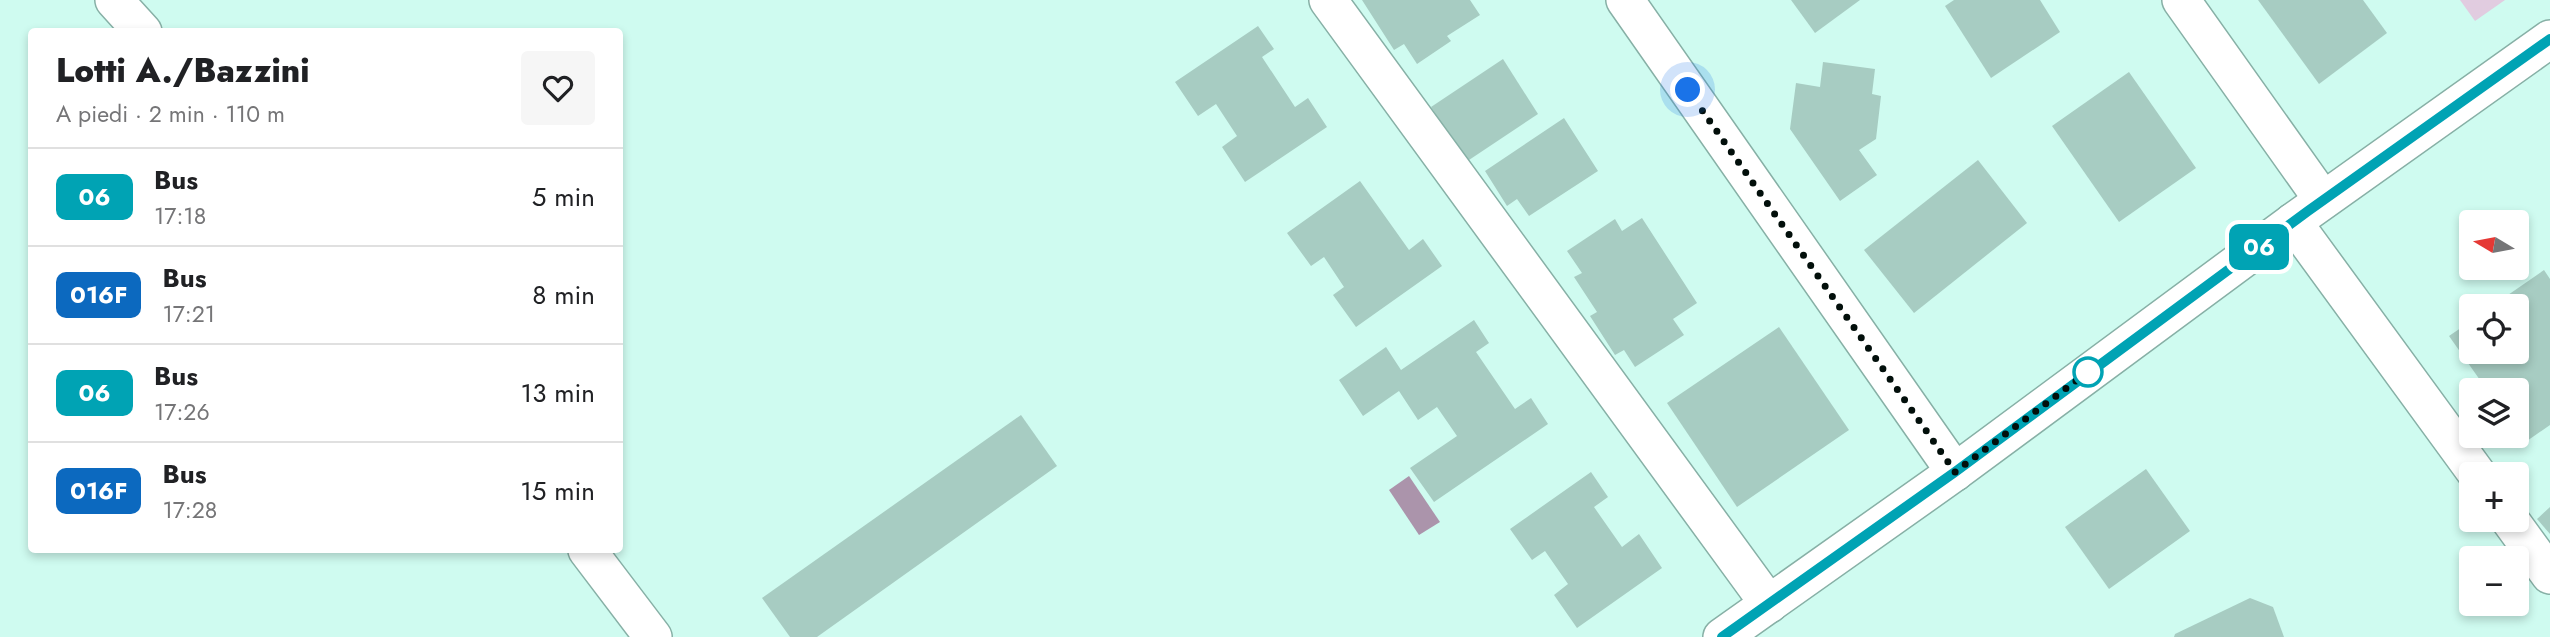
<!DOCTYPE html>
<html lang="it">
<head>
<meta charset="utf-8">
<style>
  body { margin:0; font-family:Jost,sans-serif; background:#f6f6f6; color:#202124; height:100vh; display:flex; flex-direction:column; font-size:26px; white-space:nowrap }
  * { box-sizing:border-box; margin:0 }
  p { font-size:23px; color:#757577 }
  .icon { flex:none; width:38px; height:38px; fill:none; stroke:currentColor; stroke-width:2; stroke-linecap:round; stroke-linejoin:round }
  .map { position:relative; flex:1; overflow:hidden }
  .sheet { position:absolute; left:28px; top:28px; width:595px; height:525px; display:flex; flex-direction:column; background:#fff; border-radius:7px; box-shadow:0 4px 10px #0003 }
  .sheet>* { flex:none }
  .badge { padding:0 14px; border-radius:10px; font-size:24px; line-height:46px }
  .needle { width:46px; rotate:280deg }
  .controls { position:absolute; left:2459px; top:210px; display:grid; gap:14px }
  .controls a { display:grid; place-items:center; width:70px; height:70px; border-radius:7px; background:#fff; box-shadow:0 4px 10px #0003; font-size:35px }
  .you { position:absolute; width:35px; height:35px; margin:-18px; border:5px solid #fff; border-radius:50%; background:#1a73e8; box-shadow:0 0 0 10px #1a73e833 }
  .map>.badge { position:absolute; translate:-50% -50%; box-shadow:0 0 0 4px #fff }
  .round { display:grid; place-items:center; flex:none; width:74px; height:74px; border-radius:7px; background:#f6f6f6 }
  .head { display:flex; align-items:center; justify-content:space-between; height:119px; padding:0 28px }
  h1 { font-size:33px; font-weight:800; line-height:52px }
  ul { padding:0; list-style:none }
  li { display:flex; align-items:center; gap:21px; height:98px; padding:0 28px; border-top:2px solid #e0e0e0 }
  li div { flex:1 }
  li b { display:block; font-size:26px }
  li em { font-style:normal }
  li .badge { min-width:77px; font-weight:700; text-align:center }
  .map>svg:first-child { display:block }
  .green { fill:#e1cce0 }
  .water { fill:#ab94ab }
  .building { fill:#a7ccc2 }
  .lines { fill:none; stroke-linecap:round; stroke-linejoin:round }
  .street-casing { stroke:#87b0a6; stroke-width:40 }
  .street { stroke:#fff; stroke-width:37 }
  .line-casing { stroke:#fff; stroke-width:16 }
  .line { stroke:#00a3b4; stroke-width:10 }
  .walk { stroke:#020f0b; stroke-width:7; stroke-dasharray:0 12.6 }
  .stop-dot { fill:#fff; stroke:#00a3b4; stroke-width:3.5 }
</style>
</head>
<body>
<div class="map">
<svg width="2550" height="637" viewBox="0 0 2550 637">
  <rect width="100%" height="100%" fill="#cffbf0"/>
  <path class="green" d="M2460,0H2505L2475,21Z"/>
  <path class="water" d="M1409,476L1440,522L1419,535L1389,490Z"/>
  <g class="building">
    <path d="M1362,0H1470L1480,15L1447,36L1451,41L1417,64L1404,44L1394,50Z"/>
    <path d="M1791,0H1860L1815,33Z"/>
    <path d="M1954,0H2040L2060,32L1991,78L1945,6Z"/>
    <path d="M2258,0H2363L2387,33L2319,84Z"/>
    <path d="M1258,26L1274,49L1262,57L1295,107L1308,98L1327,127L1245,182L1222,147L1237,136L1216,104L1198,116L1175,82Z"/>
    <path d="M1503,59L1538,114L1466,162L1431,107Z"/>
    <path d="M1823,62L1875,69L1872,94L1881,96L1876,139L1859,150L1877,175L1840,201L1790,129L1796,83L1820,87Z"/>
    <path d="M2129,72L2196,168L2119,222L2052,126Z"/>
    <path d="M1564,118L1598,171L1529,216L1517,199L1507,206L1485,171Z"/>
    <path d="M1978,160L2027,223L1914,313L1864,250Z"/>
    <path d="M1360,181L1409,250L1423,239L1442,266L1356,327L1333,295L1344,287L1324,257L1311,266L1287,233Z"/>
    <path d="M1642,218L1697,303L1673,319L1684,335L1635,367L1624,350L1615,355L1590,316L1597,312L1574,277L1582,273L1567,251L1615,219L1622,231Z"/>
    <path d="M2544,270L2550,279V425L2524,443L2516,432V390H2487L2449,336L2471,321V352H2516V306H2492Z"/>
    <path d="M1474,320L1489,343L1476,352L1515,409L1531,398L1548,424L1434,502L1410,468L1457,436L1437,407L1418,420L1399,391L1363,416L1339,380L1386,347L1401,370Z"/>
    <path d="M1779,327L1849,430L1737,507L1667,403Z"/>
    <path d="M1021,415L1057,466L817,637H790L762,598Z"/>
    <path d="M2146,469L2190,531L2109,589L2065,527Z"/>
    <path d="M1591,472L1608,497L1594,507L1622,547L1639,534L1662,568L1577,628L1554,595L1568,584L1545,551L1532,560L1510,529Z"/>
    <path d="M2550,507V534L2537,519Z"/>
    <path d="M2250,598L2273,607L2284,637H2174L2175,634Z"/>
  </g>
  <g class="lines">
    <g class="street-casing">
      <g id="street">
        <path d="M114,0L143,32"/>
        <path d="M1328,0L1769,604"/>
        <path d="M1625,0L1955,472"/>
        <path d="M2181,0L2323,200"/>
        <path d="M2293,222L2477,474"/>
        <path d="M2510,520L2550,575"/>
        <path d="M587,550L653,637"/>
        <path d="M1722,637L1955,472L2293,222L2550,39"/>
      </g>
    </g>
    <use href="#street" class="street"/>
  </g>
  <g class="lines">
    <g class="line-casing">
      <path id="line" d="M1722,637L1955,472L2308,211L2550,39"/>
    </g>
    <use href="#line" class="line"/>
    <path class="walk" d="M1688,90L1955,472L2088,372"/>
  </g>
  <circle class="stop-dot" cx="2088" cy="372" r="14"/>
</svg>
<div class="controls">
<a><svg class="needle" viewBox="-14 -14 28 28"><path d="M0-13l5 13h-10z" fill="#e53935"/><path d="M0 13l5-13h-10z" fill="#757577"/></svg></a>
<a><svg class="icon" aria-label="locate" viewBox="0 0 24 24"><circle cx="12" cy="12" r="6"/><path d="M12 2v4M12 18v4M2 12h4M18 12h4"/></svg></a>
<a><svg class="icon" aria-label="layers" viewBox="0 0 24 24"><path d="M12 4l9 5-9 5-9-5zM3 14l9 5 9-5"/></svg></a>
<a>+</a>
<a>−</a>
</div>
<div class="you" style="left:1688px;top:90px"></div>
<b class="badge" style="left:2259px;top:247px;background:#00a3b4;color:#fff">06</b>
<section class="sheet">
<div class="head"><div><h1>Lotti A./Bazzini</h1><p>A piedi · 2 min · 110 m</p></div><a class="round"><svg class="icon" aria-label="heart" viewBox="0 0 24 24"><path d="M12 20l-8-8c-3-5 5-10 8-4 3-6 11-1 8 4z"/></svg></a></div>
<ul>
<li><span class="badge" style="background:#00a3b4;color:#fff">06</span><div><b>Bus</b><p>17:18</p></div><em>5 min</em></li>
<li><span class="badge" style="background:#0c69bf;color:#fff">016F</span><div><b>Bus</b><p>17:21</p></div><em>8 min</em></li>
<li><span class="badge" style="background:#00a3b4;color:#fff">06</span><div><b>Bus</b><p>17:26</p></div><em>13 min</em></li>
<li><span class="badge" style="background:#0c69bf;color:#fff">016F</span><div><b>Bus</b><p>17:28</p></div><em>15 min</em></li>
</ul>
</section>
</div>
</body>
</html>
